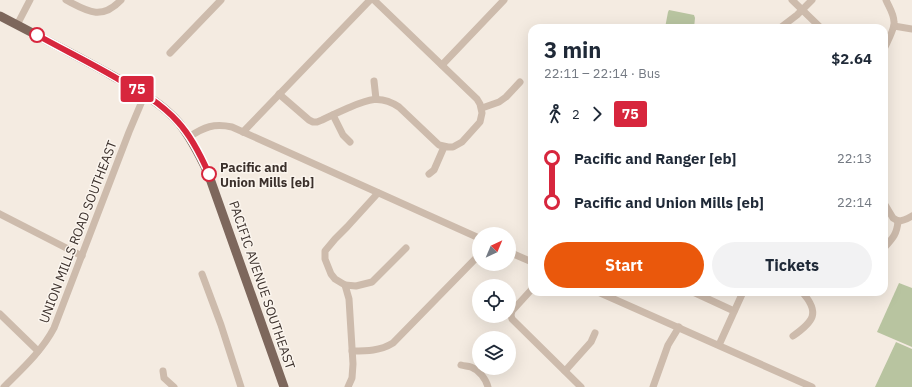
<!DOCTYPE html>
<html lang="en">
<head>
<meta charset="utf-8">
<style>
  body { margin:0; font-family:"IBM Plex Sans",sans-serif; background:#f2f2f3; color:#1f2937; height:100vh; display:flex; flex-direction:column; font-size:15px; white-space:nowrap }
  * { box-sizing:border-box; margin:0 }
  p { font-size:13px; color:#747a83 }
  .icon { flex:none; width:22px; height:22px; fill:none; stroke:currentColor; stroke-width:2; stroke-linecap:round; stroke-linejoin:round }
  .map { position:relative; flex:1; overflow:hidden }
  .details { position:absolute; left:528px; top:24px; width:360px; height:272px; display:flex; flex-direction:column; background:#fff; border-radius:12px; box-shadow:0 4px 16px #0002 }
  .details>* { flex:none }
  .badge { padding:0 8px; border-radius:3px; font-size:14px; line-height:26px }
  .needle { width:26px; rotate:44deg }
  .controls { position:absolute; left:472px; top:227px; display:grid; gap:8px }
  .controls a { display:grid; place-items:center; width:44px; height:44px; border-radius:50%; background:#fff; box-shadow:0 4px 16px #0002; font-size:20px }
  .map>.badge { position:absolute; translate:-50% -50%; box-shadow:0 0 0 2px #fff }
  .legs { display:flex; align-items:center; gap:6px; height:44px; padding:0 16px; font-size:13px }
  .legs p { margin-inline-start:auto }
  .headline { display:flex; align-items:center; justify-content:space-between; height:68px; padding:0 16px }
  h1 { font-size:22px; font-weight:800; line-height:30px }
  .primary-button { display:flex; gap:8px; margin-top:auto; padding:8px 16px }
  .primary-button a { flex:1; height:46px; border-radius:24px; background:#ea580c; color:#fff; font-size:16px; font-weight:800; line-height:46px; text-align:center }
  .primary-button a+a { background:#f2f2f3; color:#1f2937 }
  ul { padding:0 16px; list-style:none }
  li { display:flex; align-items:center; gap:14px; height:44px; font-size:15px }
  li i { display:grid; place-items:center; width:6px; height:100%; margin:0 5px; background:currentColor }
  li i::after { content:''; width:10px; height:10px; margin:-5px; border:3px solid; border-radius:50%; background:#fff }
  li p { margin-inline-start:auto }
  li:first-child i { background:linear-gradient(#0000 50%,currentColor 0) }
  li:last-child i { background:linear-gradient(currentColor 50%,#0000 0) }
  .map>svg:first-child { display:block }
  .green { fill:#b8c4a0 }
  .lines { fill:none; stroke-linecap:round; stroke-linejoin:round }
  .minor { stroke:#cdbbac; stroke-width:7 }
  .major { stroke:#7d675c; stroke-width:9 }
  .line-1-casing { stroke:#fff; stroke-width:9 }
  .line-1 { stroke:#d7263d; stroke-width:6 }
  .stop-1-dot { fill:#fff; stroke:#d7263d; stroke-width:2 }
  .labels { text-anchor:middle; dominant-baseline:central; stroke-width:3; stroke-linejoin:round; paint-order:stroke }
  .stop-label { font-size:13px; font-weight:bold; fill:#3b302b; stroke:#fbf5ee; text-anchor:start }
  .street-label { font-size:13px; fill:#3b302b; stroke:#fbf5ee }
</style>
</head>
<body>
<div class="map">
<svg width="912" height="387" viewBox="0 0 912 387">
  <rect width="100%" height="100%" fill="#f4ebe1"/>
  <g class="green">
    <path d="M669,10L694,15L695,18L694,28H665L668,12Z"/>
    <path d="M899,283L912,288V347L877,332Z"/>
    <path d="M896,342L912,349V387H875Z"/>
  </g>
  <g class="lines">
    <g class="minor">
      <path d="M66,0C87,11 101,21 121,0"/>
      <path d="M792,0L821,28"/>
      <path d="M17,25L30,0"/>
      <path d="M894,26L912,29"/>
      <path d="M780,28L797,15L812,0"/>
      <path d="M884,49C887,42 895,29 894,22C894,14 889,7 886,0"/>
      <path d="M170,53L221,0"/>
      <path d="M442,65L504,0"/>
      <path d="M374,81L376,99"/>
      <path d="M279,94L309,120L313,122H317L322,120C330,116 339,112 348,108C367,100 380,94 399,107L439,145L448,147H453L462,142L480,122L482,113L480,104L477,99L374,0"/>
      <path d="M482,108L499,102L506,97L520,82"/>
      <path d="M333,115L343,135L350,142"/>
      <path d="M243,132L370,0"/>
      <path d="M189,137C204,127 214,123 232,127L479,238"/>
      <path d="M429,174L434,170L444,147"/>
      <path d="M884,203L893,218L898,221"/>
      <path d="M0,214L82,256"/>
      <path d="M898,221C904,221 907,219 912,216"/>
      <path d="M884,248C893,238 897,234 898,221"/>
      <path d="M509,252L532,262"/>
      <path d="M202,274L221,325L241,387"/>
      <path d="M345,285L356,286L372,282L406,248"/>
      <path d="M532,289L512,311L511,315L512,319L581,387"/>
      <path d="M598,292L812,387"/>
      <path d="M693,292L734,311"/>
      <path d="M0,314L38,351"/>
      <path d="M793,336C813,322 821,313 802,292"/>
      <path d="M719,345L743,292"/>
      <path d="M352,351C367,351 380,351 393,343L479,255"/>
      <path d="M461,365C464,366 468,366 471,367C479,370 486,379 488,387"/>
      <path d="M163,371L164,378L174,387"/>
      <path d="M565,371L591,342L595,333"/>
      <path d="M4,387C22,369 42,351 54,328L129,132L145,94"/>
      <path d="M348,387L352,378L353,364L349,299L345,285L335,279L331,274L325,259V251L335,239L347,227L378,193"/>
      <path d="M653,387L668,345L679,327"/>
    </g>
    <path class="major" d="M0,16C38,36 76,55 113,76C136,89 161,102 179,123C191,138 200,156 208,173L284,387"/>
  </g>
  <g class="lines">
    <g class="line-1-casing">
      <path id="line-1" d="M37,35C64,50 91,63 118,79C140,91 161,103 178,122C191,136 201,156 209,174"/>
    </g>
    <use href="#line-1" class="line-1"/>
  </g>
  <g class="stop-1-dot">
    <circle cx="37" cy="35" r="7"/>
    <circle cx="209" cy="174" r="7"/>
  </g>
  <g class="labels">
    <g class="stop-label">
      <text x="220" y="167">Pacific and<tspan x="220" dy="15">Union Mills [eb]</tspan></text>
    </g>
    <g class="street-label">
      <text transform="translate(78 232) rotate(-69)">UNION MILLS ROAD SOUTHEAST</text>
      <text transform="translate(262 285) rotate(71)">PACIFIC AVENUE SOUTHEAST</text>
    </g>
  </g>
</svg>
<div class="controls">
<a><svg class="needle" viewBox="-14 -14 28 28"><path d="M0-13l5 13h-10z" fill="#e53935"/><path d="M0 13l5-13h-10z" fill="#747a83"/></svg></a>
<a><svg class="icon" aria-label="locate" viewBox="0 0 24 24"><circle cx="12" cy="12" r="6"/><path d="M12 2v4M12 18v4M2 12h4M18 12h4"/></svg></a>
<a><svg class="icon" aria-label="layers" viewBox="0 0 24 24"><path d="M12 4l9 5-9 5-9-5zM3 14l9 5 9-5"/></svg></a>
</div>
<b class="badge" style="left:137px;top:89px;background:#d7263d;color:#fff">75</b>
<section class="details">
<div class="headline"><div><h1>3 min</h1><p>22:11 – 22:14 · Bus</p></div><b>$2.64</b></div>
<div class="legs"><svg class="icon" aria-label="walk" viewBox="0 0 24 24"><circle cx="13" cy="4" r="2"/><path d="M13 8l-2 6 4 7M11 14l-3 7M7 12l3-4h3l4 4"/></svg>2<svg class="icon" aria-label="forward" viewBox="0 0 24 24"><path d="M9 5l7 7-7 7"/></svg><b class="badge" style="background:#d7263d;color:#fff">75</b></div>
<ul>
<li><i style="color:#d7263d"></i><b>Pacific and Ranger [eb]</b><p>22:13</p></li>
<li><i style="color:#d7263d"></i><b>Pacific and Union Mills [eb]</b><p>22:14</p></li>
</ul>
<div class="primary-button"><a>Start</a><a>Tickets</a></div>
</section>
</div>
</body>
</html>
